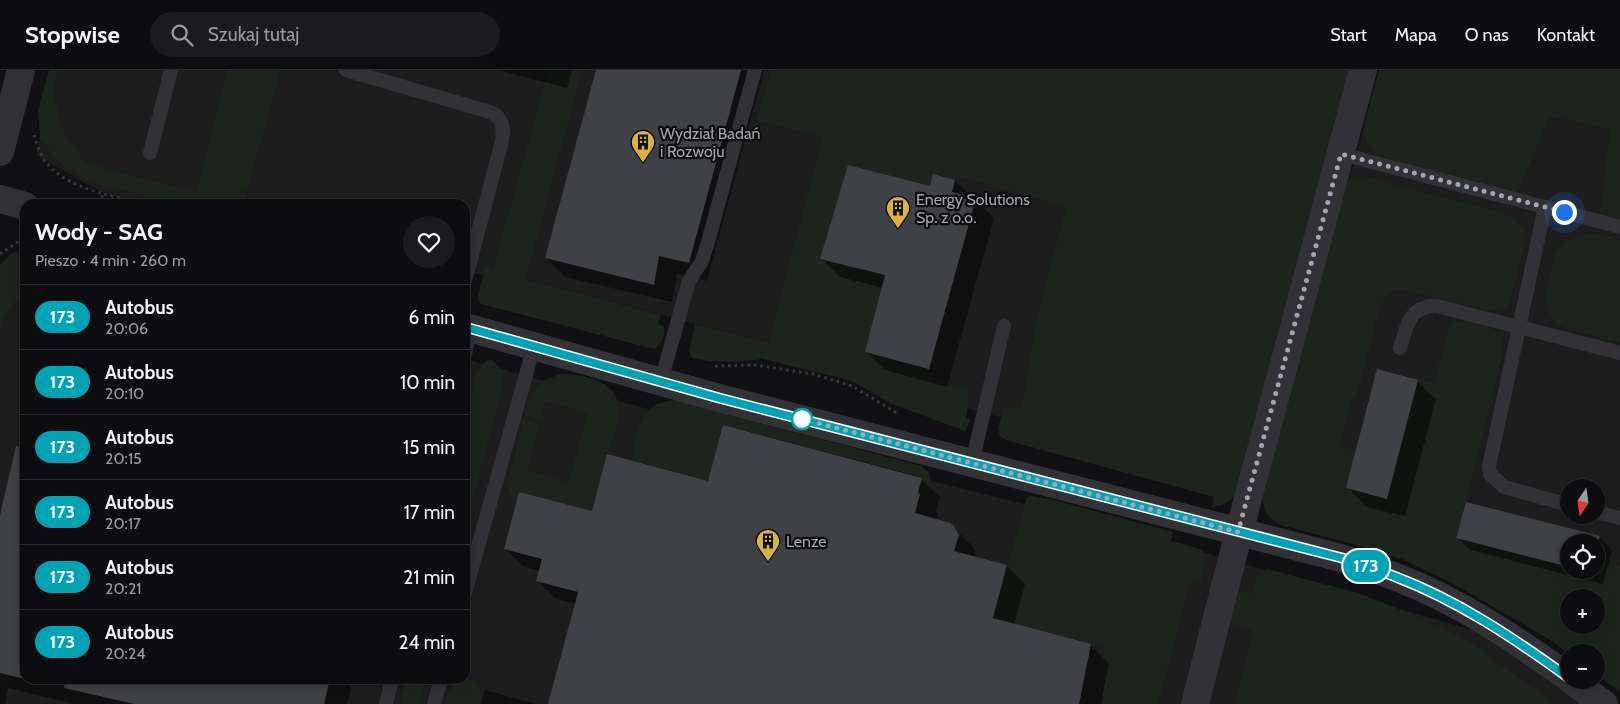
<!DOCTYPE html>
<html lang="pl">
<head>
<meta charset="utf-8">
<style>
  body { margin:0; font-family:Cabin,sans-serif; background:#1b1a1c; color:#f1f3f6; height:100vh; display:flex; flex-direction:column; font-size:19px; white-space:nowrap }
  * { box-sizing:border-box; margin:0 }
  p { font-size:16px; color:#9a9b9e }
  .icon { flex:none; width:28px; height:28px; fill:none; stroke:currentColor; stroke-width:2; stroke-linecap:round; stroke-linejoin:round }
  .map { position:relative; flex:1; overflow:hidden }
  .sheet { position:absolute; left:20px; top:129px; width:450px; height:485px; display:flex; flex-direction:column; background:#0d0c0e; border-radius:15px; box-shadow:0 2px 12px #0003,0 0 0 1px #2d2c2e }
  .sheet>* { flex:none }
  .badge { padding:0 10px; border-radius:16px; font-size:18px; line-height:32px }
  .needle { width:32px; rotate:193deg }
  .tools { position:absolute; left:1560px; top:409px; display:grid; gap:10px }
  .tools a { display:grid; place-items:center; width:45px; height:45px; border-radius:50%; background:#0d0c0e; box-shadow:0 2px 12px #0003,0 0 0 1px #2d2c2e; font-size:25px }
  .you { position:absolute; width:25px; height:25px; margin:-12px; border:4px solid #fff; border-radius:50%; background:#1a73e8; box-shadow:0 0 0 8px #1a73e833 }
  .map>.badge { position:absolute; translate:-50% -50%; box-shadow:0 0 0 2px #fff }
  .round { display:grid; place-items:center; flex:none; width:52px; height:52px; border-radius:26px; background:#1b1a1c }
  .overview { display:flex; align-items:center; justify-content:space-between; height:85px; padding:0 15px }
  h1 { font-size:24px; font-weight:700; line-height:38px }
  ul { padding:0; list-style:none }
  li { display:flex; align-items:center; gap:15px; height:65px; padding:0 15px; border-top:1px solid #2d2c2e }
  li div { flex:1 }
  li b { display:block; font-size:19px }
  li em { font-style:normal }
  li .badge { min-width:55px; font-weight:700; text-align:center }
  header { display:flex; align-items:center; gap:30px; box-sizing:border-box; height:70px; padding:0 25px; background:#0d0c0e; border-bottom:1px solid #2d2c2e }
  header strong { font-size:24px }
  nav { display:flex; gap:28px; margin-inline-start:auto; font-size:18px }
  .search { width:350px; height:45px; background:#1b1a1c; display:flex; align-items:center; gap:12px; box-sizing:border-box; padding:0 18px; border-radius:28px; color:#9a9b9e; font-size:19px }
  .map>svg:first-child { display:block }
  .built { fill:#1d1d1e; fill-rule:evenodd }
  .green { fill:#1d241e; fill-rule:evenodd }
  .shadow { fill:#0007; fill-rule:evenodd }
  .building { fill:#404144 }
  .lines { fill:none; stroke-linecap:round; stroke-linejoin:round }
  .path { stroke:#38393d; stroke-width:3; stroke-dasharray:2.5 4; stroke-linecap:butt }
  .service { stroke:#323236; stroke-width:14 }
  .minor { stroke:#323236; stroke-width:28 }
  .tertiary { stroke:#323236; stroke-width:28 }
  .line-casing { stroke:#fff; stroke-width:11 }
  .line { stroke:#00a3b4; stroke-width:8 }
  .walk { stroke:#a3a6b0; stroke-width:5; stroke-dasharray:0 9 }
  .stop-dot { fill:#fff; stroke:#00a3b4; stroke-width:2.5 }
  .labels { text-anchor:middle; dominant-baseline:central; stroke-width:4.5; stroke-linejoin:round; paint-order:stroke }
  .poi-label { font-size:16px; fill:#a3a6b0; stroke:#0c0b0c; text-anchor:start }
</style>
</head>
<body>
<header>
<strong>Stopwise</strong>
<div class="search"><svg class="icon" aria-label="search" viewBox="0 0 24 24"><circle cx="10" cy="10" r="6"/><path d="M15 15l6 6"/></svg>Szukaj tutaj</div>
<nav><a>Start</a><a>Mapa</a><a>O nas</a><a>Kontakt</a></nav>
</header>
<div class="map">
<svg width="1620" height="634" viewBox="0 0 1620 634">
  <rect width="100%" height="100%" fill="#111012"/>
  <g class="built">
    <path d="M55,0H1342L1233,408L920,326L896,307L526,209L465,202V134H143L103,123L36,85Z"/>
    <path d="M1379,0H1620V509L1561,515L1263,427ZM1569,418H1596V445H1569ZM1569,472H1596V500H1569Z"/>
    <path d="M25,192V609H465V289L648,339L723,355L931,411L1120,458L1521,574L1602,634H0V216Z"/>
  </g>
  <g class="green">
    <path d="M49,0H58L53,19L61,57L85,93L196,122L228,0H281L244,131L255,134H173L93,112L67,99L54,87L40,67L38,40Z"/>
    <path d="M549,0H582L526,209L661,245L658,254L664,256C665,264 663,275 654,279L481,234L478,230V224L486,196L493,198Z"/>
    <path d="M771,0H1349L1235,425C1228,433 1223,436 1212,437L1214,427L1006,370L1000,366L998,359L1004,336L1021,339L1034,263L1066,137L957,106L955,110L933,104L930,116L848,95L821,189L885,205L865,282L929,299L927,309L953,315L969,321L966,348L971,350L965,361L890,333L852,311L763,289L737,292L709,291L692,288L689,282L695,254L769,273L822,68L757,50Z"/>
    <path d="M1379,0H1620V150L1600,145L1610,59L1549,46L1517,124L1382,87C1371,79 1363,70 1364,56Z"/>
    <path d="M1357,106L1371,108L1505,144C1512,148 1519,152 1523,160C1528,170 1514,217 1511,231C1506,240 1497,240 1487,240L1401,219C1389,221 1383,229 1379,240L1358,322L1353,327L1340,376L1356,381L1347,418L1387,429L1418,310L1434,313L1449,256C1464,245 1490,253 1501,266L1502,286L1456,468L1569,497V500L1590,502L1591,500H1596V489L1620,496V622L1596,604V582H1569V584L1549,569L1448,511L1406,491L1379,481L1281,455C1268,449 1263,442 1263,427L1339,131L1347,112ZM1569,528H1596V555H1569Z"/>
    <path d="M1587,164L1604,165L1620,170V273L1565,258C1536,244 1548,214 1553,189C1560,174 1572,169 1587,164Z"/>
    <path d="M25,179V227C9,234 4,245 0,261V195L10,184Z"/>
    <path d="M492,289L500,298L503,314L465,459V351L476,304L485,292Z"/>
    <path d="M560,304C583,304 619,311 619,340C619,356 612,370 607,385C602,403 597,422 592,441L519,422L517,431L511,424L507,415L524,350L540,354L527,401L569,412L587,343L545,331L541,349L525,345C530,320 536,313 560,304Z"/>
    <path d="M676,330L921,396L929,402L931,411L928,417L920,416L921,407L723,355L708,411L632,390C638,360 638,332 676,330Z"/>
    <path d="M1031,426L1050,429L1173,462L1171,471C1206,481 1211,475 1200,514L1190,512L1158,634H1103L1104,578L993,548L1027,427Z"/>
    <path d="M1267,499L1358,523L1412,544L1468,571L1555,634H1234L1254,560L1230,554L1239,521L1251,524L1257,505Z"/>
    <path d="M406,609H426L419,634H400Z"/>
    <path d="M461,609H468L478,614L482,626L480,634H445C447,623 452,615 461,609Z"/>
  </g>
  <g class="shadow">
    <path d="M499,0H572L567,18Z"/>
    <path d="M597,0H764L707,211L677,204L672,232L565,207L546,188Z"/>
    <path d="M955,111L994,148L947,317L885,300L866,282L883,218L840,207L822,189L930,118Z"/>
    <path d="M1417,311L1436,329L1405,446L1366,437L1348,418Z"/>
    <path d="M25,343V609H353L347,634H75L8,618L5,634H0V443L2,444Z"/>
    <path d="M921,409L940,427L936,441L938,443L936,450L953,457L972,476L976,484L975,488L1007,496L1025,514L1014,555L1090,575L1109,593L1101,634H549L576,534L556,529L537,510L540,501L524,497L505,479L593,443L709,412Z"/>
    <path d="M1457,467H1599L1612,480L1603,514L1470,480ZM1569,472H1596V500H1569Z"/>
    <path d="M485,620L537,634H481Z"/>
  </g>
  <g class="building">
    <path d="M596,0H741L689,193L659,186L654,215L545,188Z"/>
    <path d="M848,95L930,116L933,104L955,110L952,122L976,128L929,299L865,282L885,205L820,189Z"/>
    <path d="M1377,299L1418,310L1387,429L1346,418Z"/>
    <path d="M723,355L922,408L918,423L920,424L915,443L950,453L954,456L959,465L954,481L1007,495L993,548L1091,574L1079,634H548L578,522L536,511L542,489L504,479L519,422L592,441L607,384L708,411Z"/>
    <path d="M16,376L25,377V609L0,603V445Z"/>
    <path d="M1466,432L1600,466L1596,479V472H1569V497L1456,468Z"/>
    <path d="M65,609H330L324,634H134L64,618Z"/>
  </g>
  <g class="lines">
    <g class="path">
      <path d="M34,65C36,73 40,83 44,90C66,119 110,125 143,134"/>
      <path d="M100,134L103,123"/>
      <path d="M0,184L25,167"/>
      <path d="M715,296L756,295L813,304L852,316L897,343"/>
    </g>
    <g class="service">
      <path d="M346,0L490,42C505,48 504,61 501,75L465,211"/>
      <path d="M150,83L171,0"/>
      <path d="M1341,84L1545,137L1489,396L1490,404L1504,417L1569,435"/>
      <path d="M1545,137L1620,157"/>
      <path d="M1400,278C1407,256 1409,235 1437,236L1620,283"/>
      <path d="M465,284L471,259"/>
      <path d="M661,311L689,211L702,191L708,172L755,0"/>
      <path d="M972,393L1004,256"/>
      <path d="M1596,442L1620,448"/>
      <path d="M465,523L534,276"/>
      <path d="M386,634L392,609"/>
      <path d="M434,634L441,609"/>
    </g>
    <path class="minor" d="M1195,634L1239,462L1363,0"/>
    <g class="tertiary">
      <path d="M0,82L21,0"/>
      <path d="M0,129L25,136"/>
      <path d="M465,257L719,328L1341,488C1360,494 1378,500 1396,507C1459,531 1515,569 1569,608"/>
      <path d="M1571,610L1604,634"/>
    </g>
  </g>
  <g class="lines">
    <g class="line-casing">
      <path id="line" d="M465,257L719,328L1342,488C1360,494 1378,500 1396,507C1459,531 1515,569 1569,608"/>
    </g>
    <use href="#line" class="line"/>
    <path class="walk" d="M802,349L1238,462L1341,84L1564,142"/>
  </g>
  <defs>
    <g id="building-pin" transform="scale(1.25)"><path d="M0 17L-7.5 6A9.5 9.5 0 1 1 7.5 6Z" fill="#d9b341" stroke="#0c0b0c"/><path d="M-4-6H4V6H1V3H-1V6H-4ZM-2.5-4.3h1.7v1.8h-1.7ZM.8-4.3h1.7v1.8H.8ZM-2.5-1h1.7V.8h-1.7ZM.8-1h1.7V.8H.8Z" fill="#111"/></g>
  </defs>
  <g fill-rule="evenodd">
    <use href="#building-pin" x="643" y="72"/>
    <use href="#building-pin" x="898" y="138"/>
    <use href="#building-pin" x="768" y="471"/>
  </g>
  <circle class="stop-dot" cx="802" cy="349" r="10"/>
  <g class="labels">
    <g class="poi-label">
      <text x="660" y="63">Wydział Badań<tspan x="660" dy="18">i Rozwoju</tspan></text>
      <text x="916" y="129">Energy Solutions<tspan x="916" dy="18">Sp. z o.o.</tspan></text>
      <text x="786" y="471">Lenze</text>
    </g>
  </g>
</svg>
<div class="tools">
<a><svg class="needle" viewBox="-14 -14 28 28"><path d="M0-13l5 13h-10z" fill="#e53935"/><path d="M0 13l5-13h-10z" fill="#9a9b9e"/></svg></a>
<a><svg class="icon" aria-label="locate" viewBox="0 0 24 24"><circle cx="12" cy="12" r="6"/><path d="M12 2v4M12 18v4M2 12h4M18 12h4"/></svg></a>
<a>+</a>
<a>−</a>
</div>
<div class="you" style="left:1564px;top:142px"></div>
<b class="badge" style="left:1366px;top:496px;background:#00a3b4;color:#fff">173</b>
<section class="sheet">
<div class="overview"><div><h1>Wody - SAG</h1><p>Pieszo · 4 min · 260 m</p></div><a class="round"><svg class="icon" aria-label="heart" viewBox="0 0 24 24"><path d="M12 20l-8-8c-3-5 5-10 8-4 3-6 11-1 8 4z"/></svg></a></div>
<ul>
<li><span class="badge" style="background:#00a3b4;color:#fff">173</span><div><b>Autobus</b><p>20:06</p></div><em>6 min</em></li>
<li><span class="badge" style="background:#00a3b4;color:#fff">173</span><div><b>Autobus</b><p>20:10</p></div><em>10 min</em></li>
<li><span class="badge" style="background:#00a3b4;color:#fff">173</span><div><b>Autobus</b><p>20:15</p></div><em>15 min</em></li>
<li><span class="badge" style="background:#00a3b4;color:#fff">173</span><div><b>Autobus</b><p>20:17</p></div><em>17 min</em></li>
<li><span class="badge" style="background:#00a3b4;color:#fff">173</span><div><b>Autobus</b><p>20:21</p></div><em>21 min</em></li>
<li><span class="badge" style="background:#00a3b4;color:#fff">173</span><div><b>Autobus</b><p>20:24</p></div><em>24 min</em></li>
</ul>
</section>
</div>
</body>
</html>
